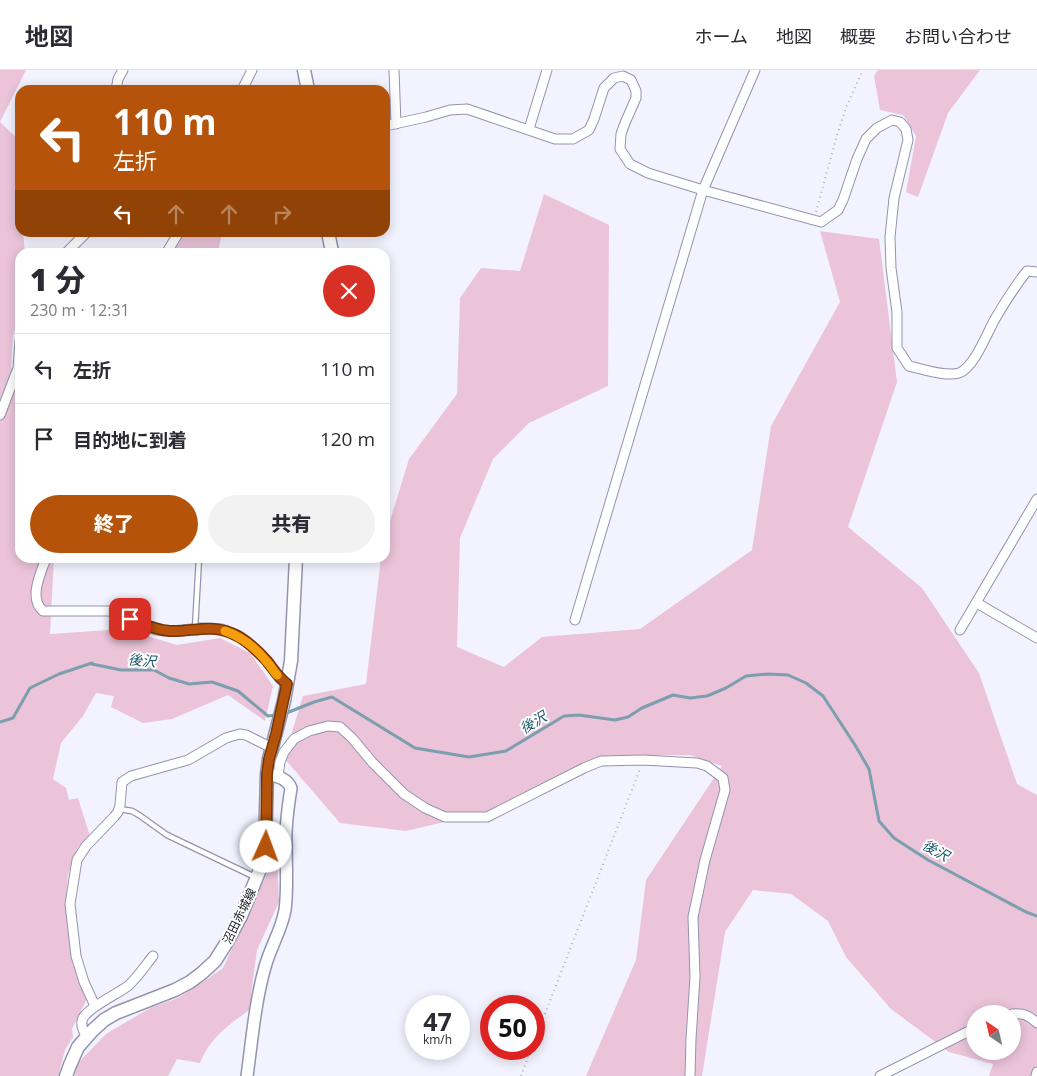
<!DOCTYPE html>
<html lang="ja">
<meta charset="utf-8">
<style>
:root{--surface:#fff;--page:#f2f2f3;--text:#2b2b33;--muted:#7c7c81;--line:#e1e1e2;--accent:#b45309}
body{margin:0;font-family:"Open Sans","Noto Sans JP",sans-serif;background:var(--page);color:var(--text);height:100vh;display:flex;flex-direction:column;font-size:19px;white-space:nowrap}
*{box-sizing:border-box;margin:0}
p{font-size:16px;color:var(--muted)}
.icon{flex:none;width:28px;height:28px;fill:none;stroke:currentColor;stroke-width:2;stroke-linecap:round;stroke-linejoin:round}
.map{position:relative;flex:1;overflow:hidden}
.sheet{position:absolute;left:15px;top:178px;width:375px;height:315px;display:flex;flex-direction:column;background:var(--surface);border-radius:15px;box-shadow:0 2px 12px #0003}
.sheet>*{flex:none}
.banner{position:absolute;left:15px;top:15px;width:375px;height:152px;border-radius:15px;box-shadow:0 2px 12px #0003;background:#b45309;color:#fff;overflow:hidden}
.needle{width:32px;rotate:326deg}
.fabs{position:absolute;left:966px;top:935px;display:grid;gap:10px}
.fabs a{display:grid;place-items:center;width:55px;height:55px;border-radius:50%;background:var(--surface);box-shadow:0 2px 12px #0003;font-size:25px}
.speed{position:absolute;left:405px;top:925px;display:flex;gap:10px;font-size:25px;font-weight:700;text-align:center}
.speed>*{display:grid;place-content:center;width:65px;height:65px;border-radius:50%;background:var(--surface);box-shadow:0 2px 12px #0003;line-height:1}
.speed small{font-size:12px;font-weight:400}
.speed .limit{border:8px solid #d22;background:#fff;color:#111}
.pin{position:absolute;display:grid;place-items:center;width:42px;height:42px;color:#fff;margin:-21px;border-radius:10px;box-shadow:0 2px 8px #0006}
.me{position:absolute;width:55px;margin:-28px;rotate:2deg;stroke-linejoin:round;filter:drop-shadow(0 0 4px #0008)}
.turn{display:flex;align-items:center;gap:18px;height:105px;padding:0 15px;font-size:22px}
.turn .icon{width:65px;height:65px;stroke-width:2.5}
.turn b{display:block;font-size:35px;line-height:42px}
.lanes{display:flex;align-items:center;height:48px;padding:0 15px;background:#0003;justify-content:center;gap:25px;direction:ltr}
.lanes .off{opacity:.35}
.round{display:grid;place-items:center;flex:none;width:52px;height:52px;border-radius:26px;background:var(--page)}
.head{display:flex;align-items:center;justify-content:space-between;height:85px;padding:0 15px}
h1{font-size:30px;font-weight:800;line-height:38px}
.button{display:flex;gap:10px;margin-top:auto;padding:10px 15px}
.button a{flex:1;height:58px;border-radius:30px;background:var(--accent);color:#fff;font-size:20px;font-weight:800;line-height:58px;text-align:center}
.button a+a{background:var(--page);color:var(--text)}
ul{padding:0;list-style:none}
li{display:flex;align-items:center;gap:15px;height:70px;padding:0 15px;border-top:1px solid var(--line)}
li div{flex:1}
li b{display:block;font-size:19px}
li em{font-style:normal}
header{display:flex;align-items:center;gap:30px;box-sizing:border-box;height:70px;padding:0 25px;background:var(--surface);border-bottom:1px solid var(--line)}
header strong{font-size:24px}
nav{display:flex;gap:28px;margin-inline-start:auto;font-size:18px}
.map>svg:first-child{display:block}
.green{fill:#ebc4da;fill-rule:evenodd}
.lines{fill:none;stroke-linecap:round;stroke-linejoin:round}
.stream{stroke:#7c9eae;stroke-width:3}
.service-casing{stroke:#9294af;stroke-width:7}
.minor-casing{stroke:#9294af;stroke-width:11}
.tertiary-casing{stroke:#9294af;stroke-width:14}
.secondary-casing{stroke:#9294af;stroke-width:15}
.path{stroke:#afb0bb;stroke-width:2;stroke-dasharray:1 4;stroke-linecap:butt}
.service{stroke:#fff;stroke-width:4.5}
.minor{stroke:#fff;stroke-width:9}
.tertiary{stroke:#fff;stroke-width:11}
.secondary{stroke:#fff;stroke-width:12}
.route-casing{stroke:#753606;stroke-width:12}
.route{stroke:#b45309;stroke-width:9}
.slow{stroke:#f59e0b;stroke-width:9}
.labels{text-anchor:middle;dominant-baseline:central;stroke-width:4;stroke-linejoin:round;paint-order:stroke}
.street-label{font-size:12px;fill:#181923;stroke:#fff}
.water-label{font-size:14px;font-style:italic;fill:#1b586c;stroke:#fff}
</style>
<header>
<strong>地図</strong>
<nav><a>ホーム</a><a>地図</a><a>概要</a><a>お問い合わせ</a></nav>
</header>
<div class="map">
<svg width="1037" height="1006" viewBox="0 0 1037 1006">
<rect width="100%" height="100%" fill="#f2f3ff"/>
<g class="green">
<path d="M0 0H26L0 52 20 71V117L18 121 20 140V162L23 163 25 182H20V247L13 265 11 297 20 316V488H54L50 564 124 559 177 575 220 568 250 583 273 616 265 651 228 625 172 649 143 653 111 637 114 626 96 623 83 646 61 673 53 709 66 718 69 730 78 728 90 766 78 777 74 787 68 805 66 829 70 876 74 897 80 914 87 929 72 959 73 967 65 980 58 1006H0Z"/>
<path d="M878 0H980L948 43 918 127 906 122 916 66 903 45 880 40 874 6Z"/>
<path d="M544 124 609 155 608 316 529 353 493 389 460 468 457 577 504 597 542 567 640 559 752 480 771 356 840 232 820 161 879 169 897 312 848 457 922 518 979 603 1017 714 1037 725V1006H989L993 994 949 982 891 939 846 887 828 851 791 824 753 820 725 862 702 1006H586L636 890 646 810 722 696 690 685 602 686 566 701 487 742 406 761 340 753 284 688 303 626 366 614 381 488H385V467L409 389 457 324 460 228 481 198 520 201ZM975 944H1012V981H975Z"/>
<path d="M184 163H222L218 182H172Z"/>
<path d="M277 782 279 832 257 880 251 924 252 938C229 955 211 966 200 993L177 989 168 1006H75L77 994 106 964 150 938 178 928 203 912 223 898Z"/>
</g>
<g class="lines">
<g class="stream">
<path d="M284 644 314 632 332 627 415 678 469 687 506 681 564 646 579 645 615 650 628 647 642 638 673 625 690 628 707 626 726 618 746 606 768 604 788 605 806 613 823 626 855 675 869 699 879 751 894 768 928 790 1026 842 1037 846"/>
<path d="M0 652 13 648 30 618 59 604 92 593V594L121 600H154L169 608 189 614 212 612 238 621 268 646 276 645"/>
</g>
<g class="service-casing">
<g id="service">
<path d="M195 559 199 488"/>
<path d="M119 739 132 741 139 745 167 765 255 807"/>
</g>
</g>
<g class="minor-casing">
<g id="minor">
<path d="M394 0 396 54"/>
<path d="M116 20 118 9 123 0"/>
<path d="M242 20 252 0"/>
<path d="M385 56 426 47 450 40 467 39 555 69H573L589 60 594 49 604 18 614 8 623 6 631 10 636 21V28L625 53 621 64 620 79 630 94 648 103 703 120 821 152 838 140 843 130 857 89 866 69 877 58 892 50 900 52 906 59 908 70 894 128 890 167 891 198 897 242V278L909 296C923 299 946 307 959 303 974 298 987 263 995 249 1005 232 1015 216 1027 201L1037 202"/>
<path d="M529 59 547 0"/>
<path d="M67 182 87 162"/>
<path d="M167 182 179 162"/>
<path d="M0 345 18 298 20 271"/>
<path d="M46 488C41 503 28 528 43 541H109L156 560 172 561 201 558 222 559 239 566 248 573 267 591 280 609 287 613"/>
<path d="M977 533 1037 568"/>
<path d="M575 550 703 120 755 0"/>
<path d="M960 560 1037 429"/>
<path d="M278 706 280 692 284 682 294 669 309 661 328 656 340 657 352 668 372 692 404 724 425 738 445 747H487L584 698 601 691 643 690 697 693 707 696 723 708 725 720 705 790 693 847 695 907 691 969 690 1006"/>
<path d="M95 936 84 912 76 886 70 834 77 790 86 776 114 747 118 742 120 735 122 712 131 706 188 690 226 668 236 665 240 664 246 665 272 678"/>
<path d="M1012 944C1024 943 1028 945 1037 953"/>
<path d="M86 966C83 960 80 954 83 948 88 938 117 924 128 916 138 907 145 896 153 886"/>
<path d="M880 1006 975 958"/>
<path d="M1036 1006 1037 1002"/>
</g>
</g>
<g class="tertiary-casing">
<path id="tertiary" d="M247 1006C252 970 255 932 265 897 270 878 282 859 285 840 288 818 286 796 286 775 285 756 288 737 291 718 287 708 276 706 267 704"/>
</g>
<g class="secondary-casing">
<g id="secondary">
<path d="M304 0 308 20"/>
<path d="M328 162 332 182"/>
<path d="M66 1006 70 995 78 977 92 961 104 950 116 943 175 920 190 912 202 903 215 891 227 872 241 846 261 797 265 777 267 704 269 689 284 631 291 591 296 488"/>
</g>
</g>
<g class="path">
<path d="M816 142 837 65 847 35 863 0"/>
<path d="M534 972 640 699"/>
<path d="M521 1006 531 979"/>
</g>
<use href="#service" class="service"/>
<use href="#minor" class="minor"/>
<use href="#tertiary" class="tertiary"/>
<use href="#secondary" class="secondary"/>
</g>
<g class="lines">
<g class="route-casing">
<path id="route" d="M130 549C143 554 155 560 170 561 191 562 210 554 231 563 245 568 257 580 267 591 274 600 278 607 287 614L276 664 269 689 267 704 266 777"/>
</g>
<use href="#route" class="route"/>
<path class="slow" d="M225 561C242 567 256 578 267 592 271 596 273 601 277 605"/>
</g>
<g class="labels">
<g class="street-label">
<text transform="translate(239 846) rotate(-64)">沼田赤城線</text>
</g>
<g class="water-label">
<text transform="translate(142 590) rotate(5)">後沢</text>
<text transform="translate(533 652) rotate(-31)">後沢</text>
<text transform="translate(936 780) rotate(29)">後沢</text>
</g>
</g>
</svg>
<div class="fabs">
<a><svg class="needle" viewBox="-14 -14 28 28"><path d="M0-13l5 13h-10z" fill="#e53935"/><path d="M0 13l5-13h-10z" fill="#7c7c81"/></svg></a>
</div>
<div class="speed"><div>47<small>km/h</small></div><div class="limit">50</div></div>
<div class="pin" style="left:130px;top:549px;background:#d93025"><svg class="icon" aria-label="arrive" viewBox="0 0 24 24"><path d="M6 21V4h12l-3 4 3 4H6"/></svg></div>
<svg class="me" style="left:266px;top:777px" viewBox="-20 -20 40 40"><circle r="19" fill="#fff"/><path d="M0-13L10 11 0 6-10 11z" fill="#b45309"/></svg>
<div class="banner">
<div class="turn"><svg class="icon" aria-label="left" viewBox="0 0 24 24"><path d="M17 20v-9H6M10 6l-5 5 5 5"/></svg><div><b>110 m</b>左折</div></div>
<div class="lanes"><svg class="icon" aria-label="left" viewBox="0 0 24 24"><path d="M17 20v-9H6M10 6l-5 5 5 5"/></svg><svg class="icon off" aria-label="ahead" viewBox="0 0 24 24"><path d="M12 20V5M6 11l6-6 6 6"/></svg><svg class="icon off" aria-label="ahead" viewBox="0 0 24 24"><path d="M12 20V5M6 11l6-6 6 6"/></svg><svg class="icon off" aria-label="right" viewBox="0 0 24 24"><path d="M7 20v-9h11M14 6l5 5-5 5"/></svg></div>
</div>
<section class="sheet">
<div class="head"><div><h1>1 分</h1><p>230 m · 12:31</p></div><a class="round" style="background:#d93025;color:#fff"><svg class="icon" aria-label="close" viewBox="0 0 24 24"><path d="M6 6l12 12M18 6L6 18"/></svg></a></div>
<ul>
<li><svg class="icon" aria-label="left" viewBox="0 0 24 24"><path d="M17 20v-9H6M10 6l-5 5 5 5"/></svg><div><b>左折</b></div><em>110 m</em></li>
<li><svg class="icon" aria-label="arrive" viewBox="0 0 24 24"><path d="M6 21V4h12l-3 4 3 4H6"/></svg><div><b>目的地に到着</b></div><em>120 m</em></li>
</ul>
<div class="button"><a>終了</a><a>共有</a></div>
</section>
</div>
